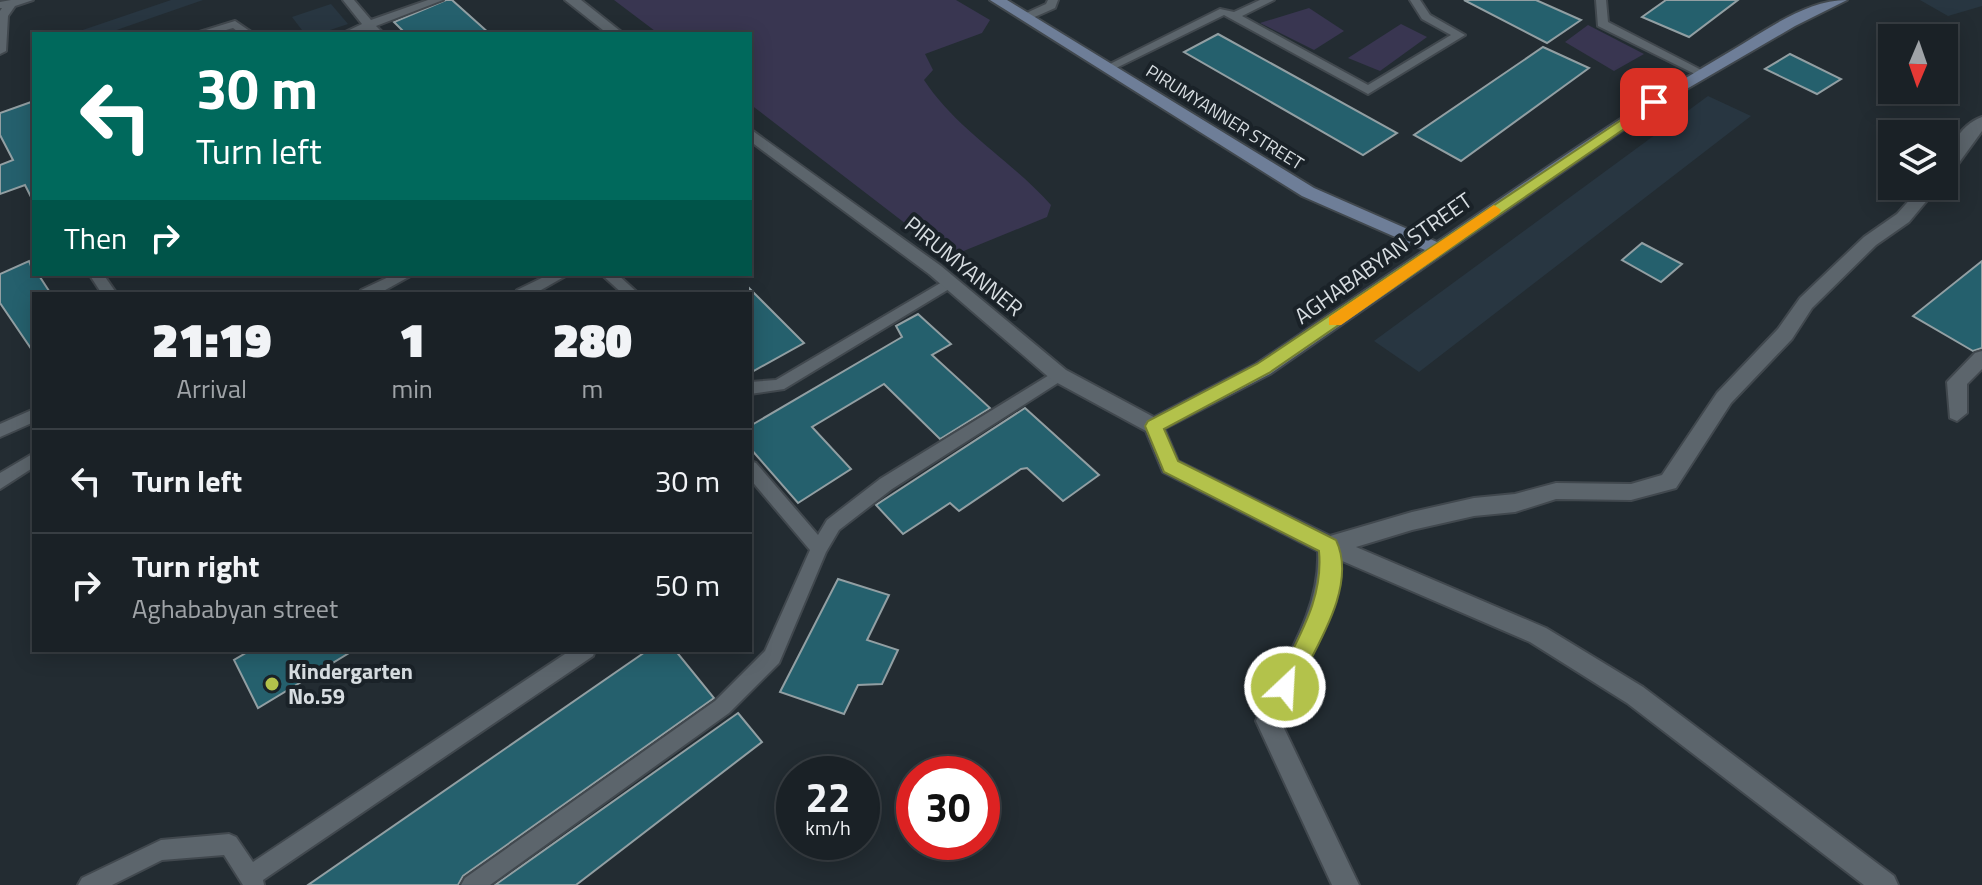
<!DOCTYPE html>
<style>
:root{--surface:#1a2126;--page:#23292e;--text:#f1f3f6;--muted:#9fa3a7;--line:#383e43}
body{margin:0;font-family:"Titillium Web",sans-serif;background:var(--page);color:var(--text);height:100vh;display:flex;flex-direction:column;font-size:30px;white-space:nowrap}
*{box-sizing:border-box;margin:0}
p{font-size:26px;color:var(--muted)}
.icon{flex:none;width:44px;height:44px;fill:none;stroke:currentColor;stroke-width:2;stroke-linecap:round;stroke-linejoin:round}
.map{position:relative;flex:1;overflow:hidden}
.drawer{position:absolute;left:32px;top:292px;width:720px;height:360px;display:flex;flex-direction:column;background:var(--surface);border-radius:0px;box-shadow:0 4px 20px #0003,0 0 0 2px var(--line)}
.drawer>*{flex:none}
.hud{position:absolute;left:32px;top:32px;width:720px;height:244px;border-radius:0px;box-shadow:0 4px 20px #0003,0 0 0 2px var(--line);background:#00695c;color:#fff;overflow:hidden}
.needle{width:52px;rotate:182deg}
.fabs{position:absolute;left:1878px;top:24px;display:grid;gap:16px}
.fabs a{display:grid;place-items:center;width:80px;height:80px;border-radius:0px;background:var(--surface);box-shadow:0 4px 20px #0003,0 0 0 2px var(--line);font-size:40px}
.speed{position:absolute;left:776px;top:756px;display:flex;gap:16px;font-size:40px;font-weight:700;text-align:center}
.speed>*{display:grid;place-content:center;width:104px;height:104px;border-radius:50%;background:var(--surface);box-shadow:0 4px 20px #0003,0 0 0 2px var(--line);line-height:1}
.speed small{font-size:20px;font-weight:400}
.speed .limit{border:12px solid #d22;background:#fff;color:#111}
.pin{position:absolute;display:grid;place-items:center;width:68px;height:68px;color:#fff;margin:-34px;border-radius:16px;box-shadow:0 4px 12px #0006}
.me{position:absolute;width:88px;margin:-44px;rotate:25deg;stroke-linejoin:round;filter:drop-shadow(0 0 6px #0008)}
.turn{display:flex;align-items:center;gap:28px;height:168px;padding:0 32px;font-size:36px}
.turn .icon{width:104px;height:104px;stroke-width:2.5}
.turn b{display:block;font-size:56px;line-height:68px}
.then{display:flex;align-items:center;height:76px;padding:0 32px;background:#0003;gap:16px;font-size:30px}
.eta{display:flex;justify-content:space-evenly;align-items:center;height:136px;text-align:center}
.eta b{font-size:48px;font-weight:800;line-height:56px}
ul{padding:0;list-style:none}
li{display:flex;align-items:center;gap:24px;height:104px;padding:0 32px;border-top:2px solid var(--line)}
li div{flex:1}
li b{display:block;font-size:30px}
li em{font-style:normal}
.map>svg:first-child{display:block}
.built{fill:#283641}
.green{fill:#393651}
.building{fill:#25606d;stroke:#929fa3;stroke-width:2}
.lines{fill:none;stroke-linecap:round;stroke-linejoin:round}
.lane-casing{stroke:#41484e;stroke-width:4}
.street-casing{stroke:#41484e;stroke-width:4}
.secondary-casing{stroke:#41484e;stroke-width:4}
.lane{fill:#5c656c;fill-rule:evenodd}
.street{fill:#5c656c;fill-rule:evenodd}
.secondary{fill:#6e7e98;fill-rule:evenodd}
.route{fill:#b3c24b;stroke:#747e31;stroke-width:2}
.slow{fill:#f59e0b}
.poi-dot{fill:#b3c24b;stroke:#1a2228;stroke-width:3}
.labels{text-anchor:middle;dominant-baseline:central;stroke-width:8;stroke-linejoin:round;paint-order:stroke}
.far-street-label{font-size:18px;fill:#d7dde1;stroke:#1a2228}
.street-label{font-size:22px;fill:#d7dde1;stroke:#1a2228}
.poi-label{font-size:22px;font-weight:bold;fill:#d7dde1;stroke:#1a2228;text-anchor:start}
</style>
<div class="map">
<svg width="1982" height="885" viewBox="0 0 1982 885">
<rect width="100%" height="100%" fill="#232c32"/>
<g class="built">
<path d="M171 0H203L105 34H71Z"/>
<path d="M1920 0H1982V6L1948 16Z"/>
<path d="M331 4 348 24 318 34H305L292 17Z"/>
<path d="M1708 96 1751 116 1419 372 1374 341Z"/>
</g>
<g class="green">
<path d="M614 0H956L990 20 982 33 925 54 933 70 924 80C957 130 1011 160 1051 205L1047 217 949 257 750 104V34H659Z"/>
<path d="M1309 8 1344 31 1314 50 1260 23Z"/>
<path d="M1401 24 1427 37 1380 71 1348 58Z"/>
<path d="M1588 25 1644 54 1614 71 1565 42Z"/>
</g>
<g class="building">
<path d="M446 0H452L490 34H406L394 22Z"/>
<path d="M1464 0H1536L1581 20 1547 43Z"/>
<path d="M1666 0H1738L1689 37 1642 17Z"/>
<path d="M1218 34 1397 133 1363 155 1184 52Z"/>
<path d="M1543 47 1589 68 1461 161 1414 135Z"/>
<path d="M1790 54 1841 79 1817 94 1765 69Z"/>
<path d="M34 101V203L25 185 0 194V165L13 160 0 135V113Z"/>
<path d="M1642 243 1682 264 1661 282 1622 260Z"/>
<path d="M29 261 34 274H38L51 294H34V353L0 303V274Z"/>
<path d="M1982 261V348L1973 351 1913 316Z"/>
<path d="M750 289 804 343 750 373Z"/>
<path d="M918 314 951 344 932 355 990 408 940 439 884 384 812 427 851 469 798 503 750 448V426L902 337 896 326Z"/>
<path d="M1025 408 1099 475 1063 501 1027 468 1021 469 959 511 950 503 903 534 876 505Z"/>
<path d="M838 579 889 595 867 640 898 650 882 684 858 685 844 714 780 692Z"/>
<path d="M251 650H354L258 708 234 660Z"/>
<path d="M648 650H675L714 698 463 876 458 885H308Z"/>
<path d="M738 713 762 742 576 885H495Z"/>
</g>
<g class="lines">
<g class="lane-casing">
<g id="lane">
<path d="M11 0H33L15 6 8 16 6 51 0 54V11L2 8H0V2Z"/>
<path d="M343 0H354L371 20 428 0H443L376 26 384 34H372L367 30 357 34H341L362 24Z"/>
<path d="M1048 0H1058L1055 8 1030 19H1022V15L1046 4Z"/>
<path d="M1260 0H1274L1242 16 1368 85 1451 35 1422 19 1410 0H1420L1430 15 1465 35 1368 94 1224 15 1112 70 1102 68 1220 9 1234 12Z"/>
<path d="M1596 0H1606L1608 22 1709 74 1707 76H1699L1598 26Z"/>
<path d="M235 21 254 34H241L233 28 212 34H193Z"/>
<path d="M89 274H103L117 294H102Z"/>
<path d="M395 274H414L378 294H359L361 290Z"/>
<path d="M550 274H569L534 294H515L517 290Z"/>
<path d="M601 274H617L639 294H623Z"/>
<path d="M949 278 956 283 954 286 784 389 750 394V382L776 380Z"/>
<path d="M1059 369 1067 375 1064 379 892 489 839 530 826 552 779 663 729 713 490 885H461L465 878 715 701 765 651 810 550 750 479V461L756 463 818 535 827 520 880 479Z"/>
<path d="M34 409V422L0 437V424Z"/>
<path d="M34 453V467L0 489V473Z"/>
<path d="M571 650H595L593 656 263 880 264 885H243L224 855 162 860 112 885H78L82 878 161 840 229 834 236 837 253 862Z"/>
</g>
</g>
<g class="street-casing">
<g id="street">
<path d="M565 0H581L624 34H608Z"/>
<path d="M1982 117V131L1950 175 1944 176C1944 154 1959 125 1982 117Z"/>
<path d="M750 129 941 266 1066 370 1161 421 1178 461 1330 536 1412 512 1474 498 1515 494 1556 483 1631 484 1662 475 1717 393 1778 329 1800 298 1864 237 1897 214 1922 186H1939L1909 222 1876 245 1812 308 1792 339 1731 403 1676 488 1631 500 1556 499 1515 512 1474 516 1412 530 1356 547 1546 628 1643 687 1894 876 1898 885H1864L1627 703 1530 642 1340 560V581L1333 608 1281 722 1359 885H1332L1256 721C1280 666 1321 613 1318 551L1163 472 1146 431 1052 380 929 274 750 141Z"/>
<path d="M1982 351V369L1967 384V413L1957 421 1950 418 1947 382 1975 353Z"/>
</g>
</g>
<g class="secondary-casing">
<path id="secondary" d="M990 0H1007L1314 188 1437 242C1534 176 1630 110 1731 51 1765 31 1806 0 1847 0L1795 26 1659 105 1270 374 1154 434 1147 431 1144 426 1147 421 1256 364 1425 250 1302 196Z"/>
</g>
<use href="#lane" class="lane"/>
<use href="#street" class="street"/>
<use href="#secondary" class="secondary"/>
</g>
<path class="route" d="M1654 98 1661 102 1659 105 1269 373 1164 429 1178 461 1336 540C1359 588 1312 652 1293 694L1285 697 1278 694 1275 687C1295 641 1324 602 1319 551L1164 472 1145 426 1148 421 1257 364Z"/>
<path class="slow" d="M1494 205 1501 210 1499 214 1341 325H1329V317Z"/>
<circle class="poi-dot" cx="272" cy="684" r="8"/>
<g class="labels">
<g class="far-street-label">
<text transform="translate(1225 117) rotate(32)">PIRUMYANNER STREET</text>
</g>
<g class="street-label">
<text transform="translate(1383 258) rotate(-35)">AGHABABYAN STREET</text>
<text transform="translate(964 266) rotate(39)">PIRUMYANNER</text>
</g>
<g class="poi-label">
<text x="288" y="671">Kindergarten<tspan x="288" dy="25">No.59</tspan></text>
</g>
</g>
</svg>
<div class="fabs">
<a><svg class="needle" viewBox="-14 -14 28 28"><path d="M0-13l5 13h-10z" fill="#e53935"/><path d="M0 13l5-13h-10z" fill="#9fa3a7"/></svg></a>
<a><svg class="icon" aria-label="layers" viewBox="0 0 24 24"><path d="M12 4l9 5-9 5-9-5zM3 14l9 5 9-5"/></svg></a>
</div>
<div class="speed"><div>22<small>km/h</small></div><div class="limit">30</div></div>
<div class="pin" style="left:1654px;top:102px;background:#d93025"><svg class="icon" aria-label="arrive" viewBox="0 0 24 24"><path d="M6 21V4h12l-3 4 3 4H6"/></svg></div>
<svg class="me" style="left:1285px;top:687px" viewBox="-20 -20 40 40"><circle r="17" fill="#b3c24b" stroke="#fff" stroke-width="3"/><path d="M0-11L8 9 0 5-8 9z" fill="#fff"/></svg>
<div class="hud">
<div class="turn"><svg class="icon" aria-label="left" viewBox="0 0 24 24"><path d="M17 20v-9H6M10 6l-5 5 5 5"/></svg><div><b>30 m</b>Turn left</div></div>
<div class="then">Then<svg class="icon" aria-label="right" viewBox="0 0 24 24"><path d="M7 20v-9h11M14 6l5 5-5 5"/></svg></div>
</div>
<section class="drawer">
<div class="eta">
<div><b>21:19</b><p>Arrival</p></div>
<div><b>1</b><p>min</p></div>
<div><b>280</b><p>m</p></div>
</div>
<ul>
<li><svg class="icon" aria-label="left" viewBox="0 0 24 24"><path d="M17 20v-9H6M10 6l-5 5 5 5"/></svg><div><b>Turn left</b></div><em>30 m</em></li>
<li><svg class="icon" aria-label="right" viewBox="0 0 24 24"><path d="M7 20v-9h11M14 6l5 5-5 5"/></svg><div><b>Turn right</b><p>Aghababyan street</p></div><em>50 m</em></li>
</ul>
</section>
</div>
